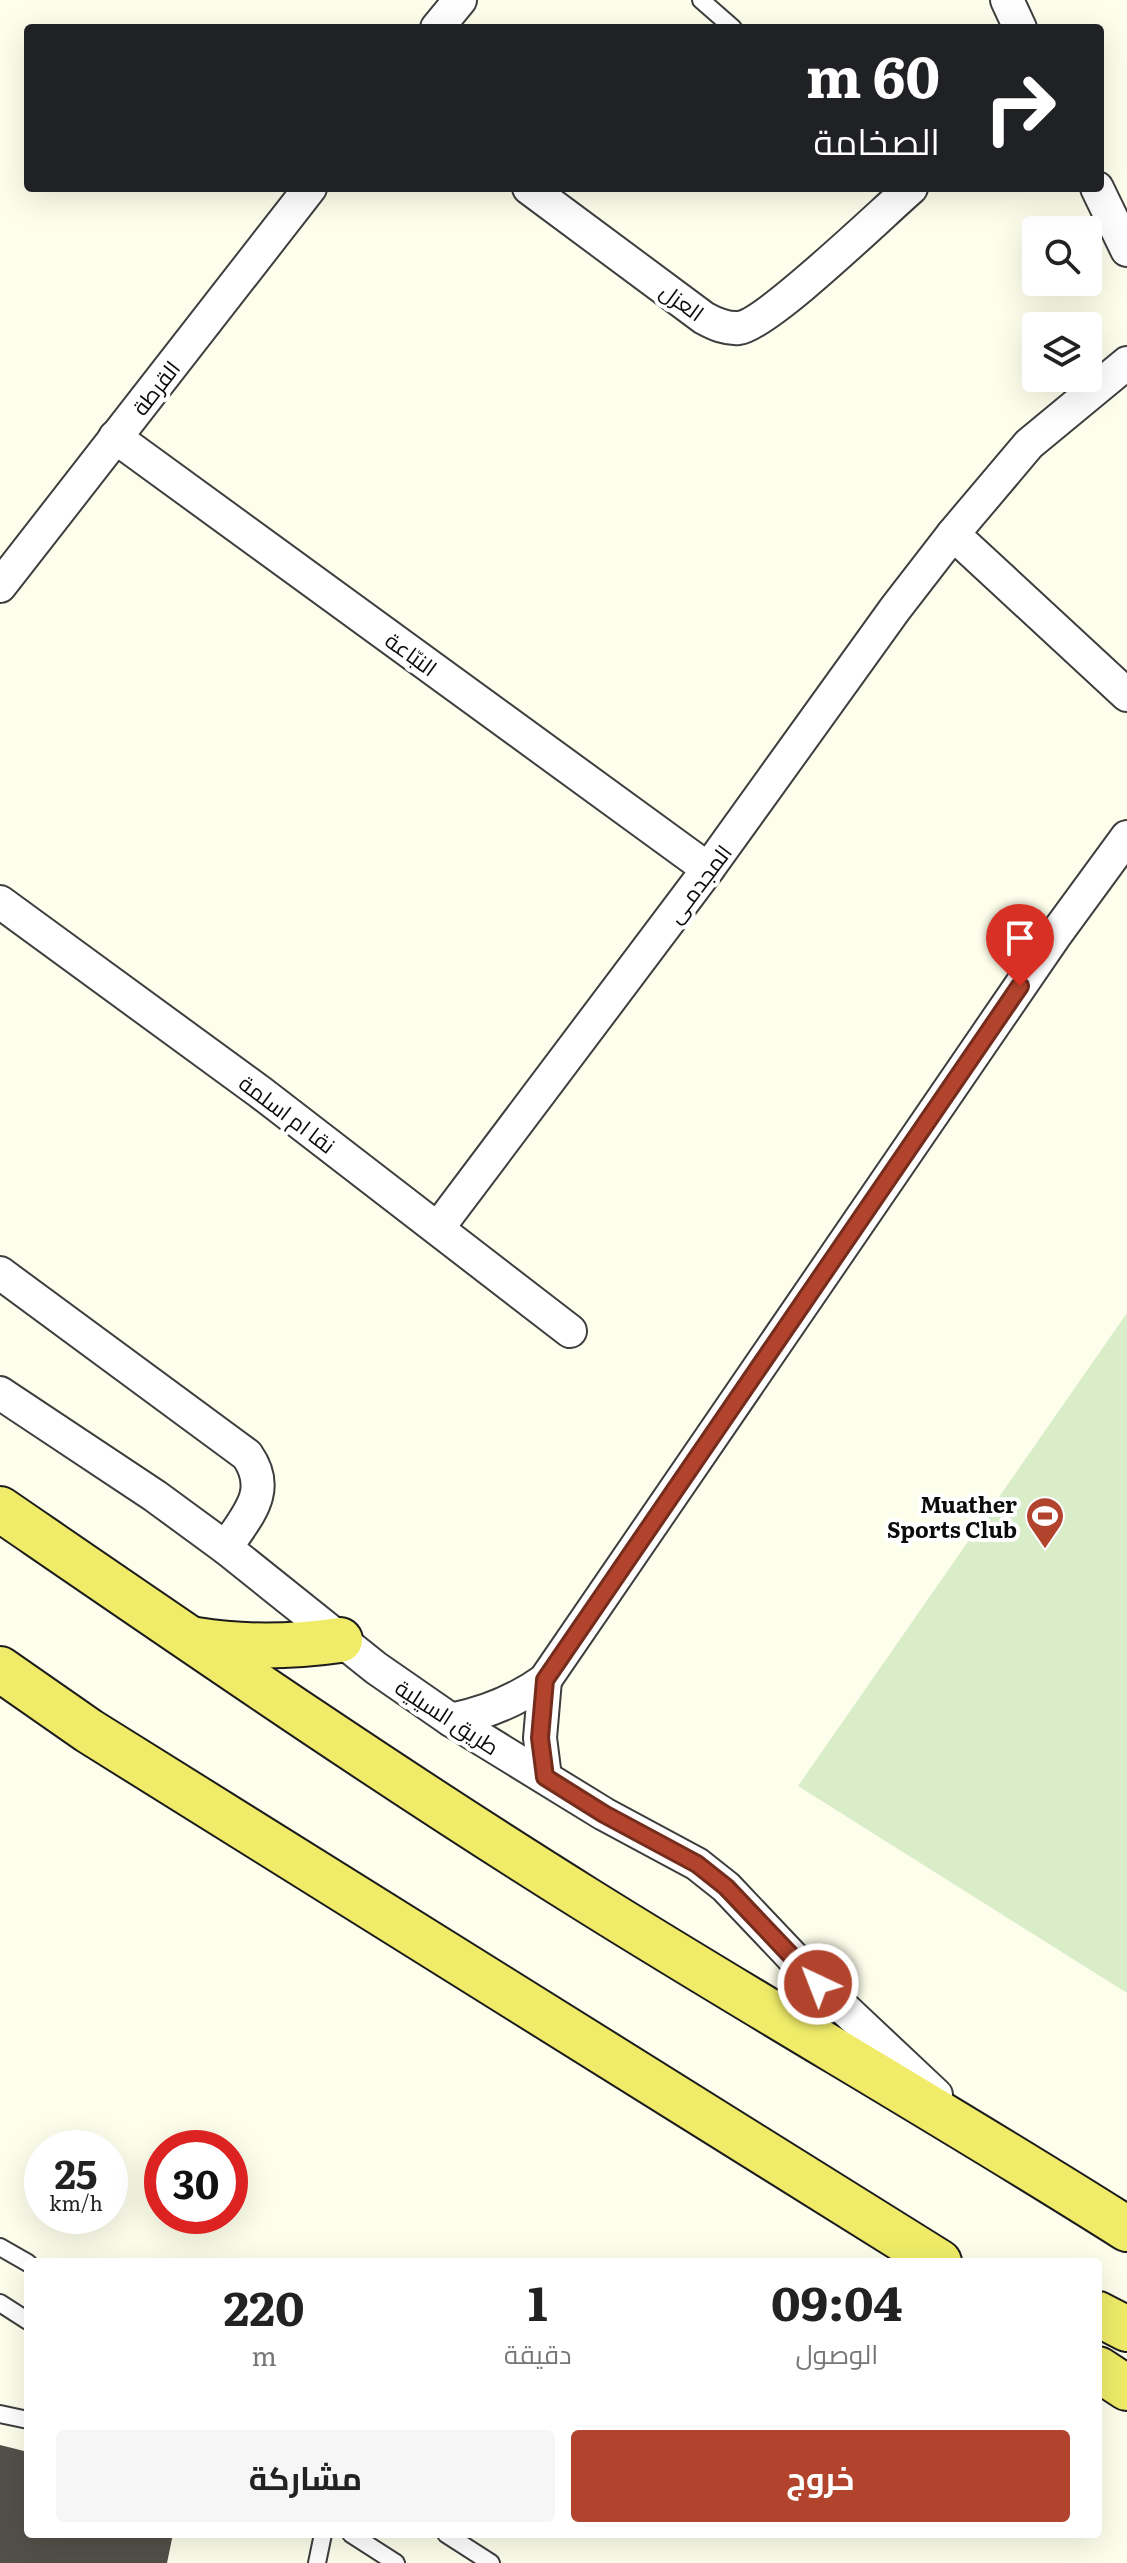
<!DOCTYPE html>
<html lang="ar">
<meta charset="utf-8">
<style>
:root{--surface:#fff;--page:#f6f6f6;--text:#222;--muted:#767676;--accent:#b2432c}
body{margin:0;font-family:Literata,Cairo,serif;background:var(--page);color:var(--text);direction:rtl;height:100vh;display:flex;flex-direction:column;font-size:30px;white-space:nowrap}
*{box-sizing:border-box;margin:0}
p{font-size:26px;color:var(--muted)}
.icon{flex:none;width:44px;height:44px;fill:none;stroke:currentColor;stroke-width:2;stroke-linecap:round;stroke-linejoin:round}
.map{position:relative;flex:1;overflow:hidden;direction:ltr}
.drawer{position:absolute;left:24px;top:2258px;width:1078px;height:280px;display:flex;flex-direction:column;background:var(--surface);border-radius:8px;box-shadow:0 8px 32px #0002;direction:rtl}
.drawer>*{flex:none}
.banner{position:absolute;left:24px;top:24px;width:1080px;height:168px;border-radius:8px;box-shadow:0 8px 32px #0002;direction:rtl;background:#202124;color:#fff;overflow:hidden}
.tools{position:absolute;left:1022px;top:216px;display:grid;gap:16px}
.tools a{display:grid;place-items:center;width:80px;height:80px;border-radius:8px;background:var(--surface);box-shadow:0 8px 32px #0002;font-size:40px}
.speed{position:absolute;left:24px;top:2130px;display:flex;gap:16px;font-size:40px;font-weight:700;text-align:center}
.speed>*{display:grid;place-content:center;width:104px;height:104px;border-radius:50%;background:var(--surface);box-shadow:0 8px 32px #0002;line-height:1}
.speed small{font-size:20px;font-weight:400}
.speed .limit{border:12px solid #d22;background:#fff;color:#111}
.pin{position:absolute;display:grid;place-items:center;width:68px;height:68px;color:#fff;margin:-82px -34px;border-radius:50% 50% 50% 0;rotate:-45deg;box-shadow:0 0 8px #0007}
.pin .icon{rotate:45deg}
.me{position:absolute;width:88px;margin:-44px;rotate:317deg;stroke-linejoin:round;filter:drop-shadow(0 0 6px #0008)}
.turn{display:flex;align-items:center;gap:28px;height:168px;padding:0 32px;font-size:36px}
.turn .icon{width:104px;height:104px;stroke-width:2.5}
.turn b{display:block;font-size:56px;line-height:68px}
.eta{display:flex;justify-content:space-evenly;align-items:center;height:136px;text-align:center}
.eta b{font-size:48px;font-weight:700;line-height:56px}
.action{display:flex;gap:16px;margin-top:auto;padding:16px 32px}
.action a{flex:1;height:92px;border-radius:8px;background:var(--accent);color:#fff;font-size:32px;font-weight:700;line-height:92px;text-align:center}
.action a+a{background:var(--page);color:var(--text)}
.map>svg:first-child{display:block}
.pitch{fill:#d9edc8}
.building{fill:#534f49}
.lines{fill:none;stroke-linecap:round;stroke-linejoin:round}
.service-casing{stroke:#3e3e3e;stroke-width:20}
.minor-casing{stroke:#3e3e3e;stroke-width:36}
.primary-casing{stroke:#1c1c1c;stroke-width:48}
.service{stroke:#fff;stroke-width:16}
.minor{stroke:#fff;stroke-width:32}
.primary{stroke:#f0ec69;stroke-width:44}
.route-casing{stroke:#742c1d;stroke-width:20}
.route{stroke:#b2432c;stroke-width:14}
.labels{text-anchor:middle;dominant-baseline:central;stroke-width:8;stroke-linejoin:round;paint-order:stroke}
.street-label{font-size:22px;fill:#0b0b0b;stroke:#fff}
.poi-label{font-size:22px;font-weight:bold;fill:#0b0b0b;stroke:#fff;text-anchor:end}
</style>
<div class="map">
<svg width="1127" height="2563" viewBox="0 0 1127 2563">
<rect width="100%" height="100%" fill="#fdfeeb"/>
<path class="pitch" d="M1127 1313V1993L798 1786Z"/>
<path class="building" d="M0 2445 28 2452V2534H173L167 2563H0Z"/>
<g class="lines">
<g class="service-casing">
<g id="service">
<path d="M701 0 733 28"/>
<path d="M0 2247 28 2263"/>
<path d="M0 2303 28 2321"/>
<path d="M0 2414 28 2420"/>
<path d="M351 2534 396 2563"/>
<path d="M446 2534 491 2563"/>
<path d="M317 2563 323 2534"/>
</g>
</g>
<g class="minor-casing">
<g id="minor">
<path d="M1007 0 1020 28"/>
<path d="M437 28 460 0"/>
<path d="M529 188 704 318C715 324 726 329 739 328 768 324 882 213 911 188"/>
<path d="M1097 188 1127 250"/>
<path d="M115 437 708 869"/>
<path d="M953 534 1127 695"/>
<path d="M0 586 310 188"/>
<path d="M0 902 260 1092 570 1331"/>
<path d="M438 1228 708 869 895 609 953 534 1029 444 1127 363"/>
<path d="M0 1273 247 1455C273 1492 246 1516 226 1548"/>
<path d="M0 1393 155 1496 226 1548 376 1668 451 1720 604 1814 697 1864 726 1887 818 1984 936 2095"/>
<path d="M451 1720C486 1713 516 1701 545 1680L1056 934 1127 837"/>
<path d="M545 1777 540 1738 545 1680"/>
</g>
</g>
<g class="primary-casing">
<g id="primary">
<path d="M0 1509C194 1642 388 1776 587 1900 766 2012 949 2116 1127 2229"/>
<path d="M196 1640C245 1648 291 1647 340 1640"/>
<path d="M0 1669 89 1731 939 2262"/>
<path d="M1098 2314 1127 2329"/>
<path d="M1098 2369 1127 2388"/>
</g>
</g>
<use href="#service" class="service"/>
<use href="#minor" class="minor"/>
<use href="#primary" class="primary"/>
</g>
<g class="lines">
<g class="route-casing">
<path id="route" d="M818 1984 726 1887 697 1864 604 1814 545 1777 540 1738 545 1680 1020 986"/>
</g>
<use href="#route" class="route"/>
</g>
<defs>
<g id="stadium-pin" transform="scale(2)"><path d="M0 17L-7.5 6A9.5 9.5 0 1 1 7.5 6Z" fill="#b2432c" stroke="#fff"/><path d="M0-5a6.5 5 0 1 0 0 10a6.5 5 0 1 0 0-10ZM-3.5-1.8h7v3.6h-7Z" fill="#fff"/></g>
</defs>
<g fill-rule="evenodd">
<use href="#stadium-pin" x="1045" y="1516"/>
</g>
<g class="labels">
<g class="street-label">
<text transform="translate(683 301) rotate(36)">العزل</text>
<text transform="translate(155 387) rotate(-52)">القرطة</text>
<text transform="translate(412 653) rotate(36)">النبّاعة</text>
<text transform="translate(698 883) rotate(-53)">المجدمـى</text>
<text transform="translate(288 1113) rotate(37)">نقا ام اسلمة</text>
<text transform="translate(448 1716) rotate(33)">طريق السيلية</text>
</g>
<g class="poi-label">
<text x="1017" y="1503">Muather<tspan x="1017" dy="25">Sports Club</tspan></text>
</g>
</g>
</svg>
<div class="tools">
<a><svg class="icon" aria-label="search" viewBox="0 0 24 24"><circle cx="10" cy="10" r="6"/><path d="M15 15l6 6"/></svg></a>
<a><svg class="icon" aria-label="layers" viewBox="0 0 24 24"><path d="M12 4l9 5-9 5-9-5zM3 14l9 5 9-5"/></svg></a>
</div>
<div class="speed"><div>25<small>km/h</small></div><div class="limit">30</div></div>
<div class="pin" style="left:1020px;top:986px;background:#d93025"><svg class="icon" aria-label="arrive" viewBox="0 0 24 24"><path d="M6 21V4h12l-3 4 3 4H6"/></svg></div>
<svg class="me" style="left:818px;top:1984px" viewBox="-20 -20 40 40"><circle r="17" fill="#b2432c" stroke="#fff" stroke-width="3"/><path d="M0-11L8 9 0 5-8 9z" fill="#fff"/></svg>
<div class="banner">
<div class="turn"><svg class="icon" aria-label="right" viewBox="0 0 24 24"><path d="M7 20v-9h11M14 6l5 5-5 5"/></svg><div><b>60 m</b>الصخامة</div></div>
</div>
<section class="drawer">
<div class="eta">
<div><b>09:04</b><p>الوصول</p></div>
<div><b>1</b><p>دقيقة</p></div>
<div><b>220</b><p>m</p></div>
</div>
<div class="action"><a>خروج</a><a>مشاركة</a></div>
</section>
</div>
